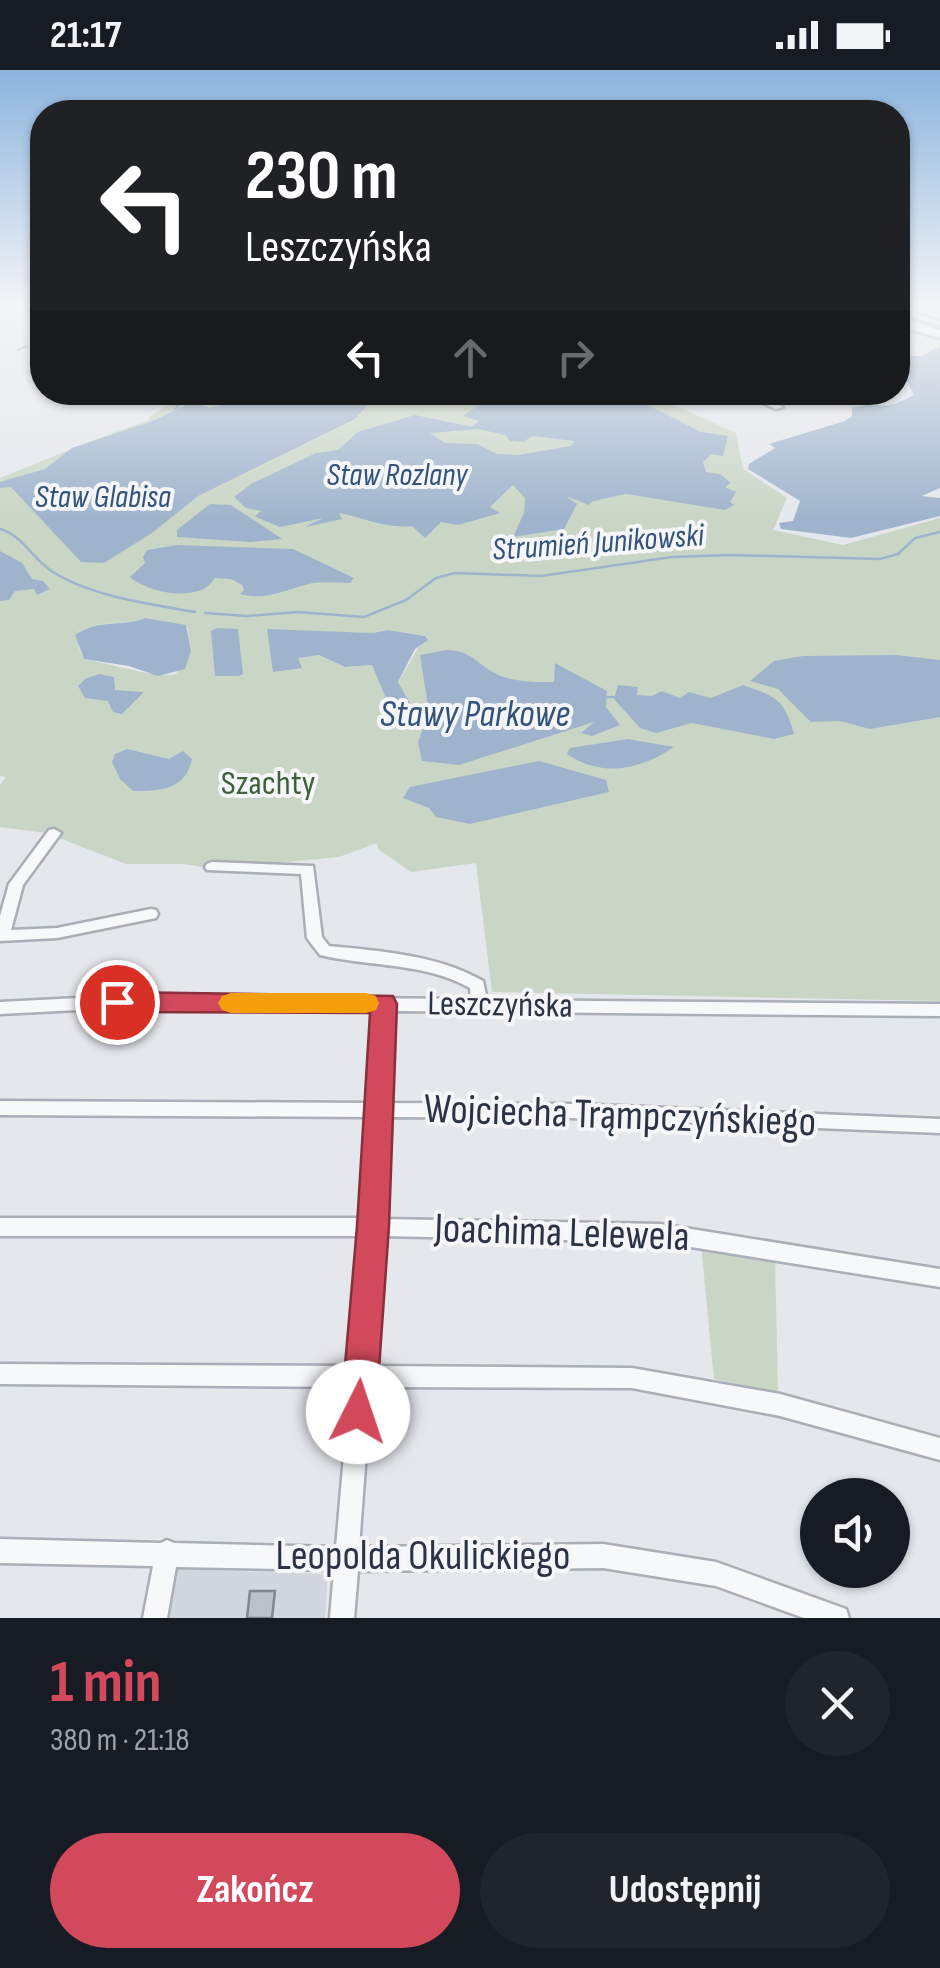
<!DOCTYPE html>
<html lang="pl">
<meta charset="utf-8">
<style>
:root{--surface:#171b24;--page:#20242c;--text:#f1f3f6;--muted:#9ea1a6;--accent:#d1495b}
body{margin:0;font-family:"Sofia Sans Condensed",sans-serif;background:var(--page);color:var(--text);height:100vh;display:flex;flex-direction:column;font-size:38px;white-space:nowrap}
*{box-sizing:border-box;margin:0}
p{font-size:32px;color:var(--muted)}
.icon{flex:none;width:55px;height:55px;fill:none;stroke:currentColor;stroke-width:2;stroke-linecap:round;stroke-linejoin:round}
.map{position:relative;height:1548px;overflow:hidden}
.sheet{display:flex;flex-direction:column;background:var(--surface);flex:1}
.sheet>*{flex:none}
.guide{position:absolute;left:30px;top:30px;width:880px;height:305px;border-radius:40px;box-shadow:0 2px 8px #0004;background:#202124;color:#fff;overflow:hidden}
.fabs{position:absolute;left:800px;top:1408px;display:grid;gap:20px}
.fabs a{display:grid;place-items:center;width:110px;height:110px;border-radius:50%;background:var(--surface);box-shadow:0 2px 8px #0004;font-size:50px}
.pin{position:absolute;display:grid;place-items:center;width:85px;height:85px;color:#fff;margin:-42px;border:5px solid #fff;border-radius:50%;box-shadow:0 2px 10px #0007}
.me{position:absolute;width:110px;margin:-55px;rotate:4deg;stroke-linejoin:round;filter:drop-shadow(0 0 8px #0008)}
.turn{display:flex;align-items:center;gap:35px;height:210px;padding:0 50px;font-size:45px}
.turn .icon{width:130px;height:130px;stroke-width:2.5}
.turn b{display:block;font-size:70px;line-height:85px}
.lanes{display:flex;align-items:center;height:95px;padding:0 50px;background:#0003;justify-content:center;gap:50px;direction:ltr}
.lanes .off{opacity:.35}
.round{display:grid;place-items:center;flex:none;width:105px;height:105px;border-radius:52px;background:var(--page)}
.summary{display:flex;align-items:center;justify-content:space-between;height:170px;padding:0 50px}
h1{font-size:60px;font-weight:700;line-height:75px;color:var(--accent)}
.button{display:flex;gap:20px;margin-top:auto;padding:20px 50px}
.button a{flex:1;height:115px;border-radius:60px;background:var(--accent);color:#fff;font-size:40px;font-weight:700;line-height:115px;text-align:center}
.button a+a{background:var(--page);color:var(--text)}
.status{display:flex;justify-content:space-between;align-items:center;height:70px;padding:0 50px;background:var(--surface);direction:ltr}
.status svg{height:28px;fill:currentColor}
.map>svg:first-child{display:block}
.built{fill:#d2d6de}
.green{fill:#c9d6c5;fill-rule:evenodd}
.water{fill:#9fb4cc;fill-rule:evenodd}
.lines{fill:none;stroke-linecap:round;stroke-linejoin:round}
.stream{stroke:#9fb4cc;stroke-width:2.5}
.building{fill:#bbc0ca;stroke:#83868d;stroke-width:2.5}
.minor-casing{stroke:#a9aeb7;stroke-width:5}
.major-casing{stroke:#a3abb8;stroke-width:4}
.minor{fill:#f7f8fa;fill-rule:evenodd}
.major{fill:#fff;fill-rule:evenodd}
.route{fill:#d1495b;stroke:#882f3b;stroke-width:2.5}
.slow{fill:#f59e0b}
.labels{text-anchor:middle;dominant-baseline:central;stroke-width:8;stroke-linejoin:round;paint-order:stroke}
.far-water-label{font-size:32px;font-style:italic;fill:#34527a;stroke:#f4f6f9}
.park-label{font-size:35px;fill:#3f6138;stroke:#f4f6f9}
.street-label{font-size:35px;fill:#2b3445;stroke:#f4f6f9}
.water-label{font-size:38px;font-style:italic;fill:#34527a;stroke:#f4f6f9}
.near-street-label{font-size:42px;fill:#2b3445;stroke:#f4f6f9}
</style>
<div class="status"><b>21:17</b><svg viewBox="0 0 49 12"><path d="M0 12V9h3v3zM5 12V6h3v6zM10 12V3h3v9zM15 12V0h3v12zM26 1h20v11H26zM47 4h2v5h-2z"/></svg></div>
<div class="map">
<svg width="940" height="1548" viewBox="0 0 940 1548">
<rect width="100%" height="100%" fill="#e4e7ec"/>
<path class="built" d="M175 1499 328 1504 325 1548H165Z"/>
<g class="green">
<path d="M432 322 436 326 425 330 440 326 435 322 647 323 736 363 743 399 787 428 773 460 843 475 940 448V931L492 922 476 793 411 802 378 779 377 773 339 787 215 799 183 794H126L46 763 0 757V715L6 707 0 706V408C50 388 98 367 150 350L149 347 187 323ZM145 548 187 556 191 581 176 604C158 609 107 593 84 589L79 578 78 562C101 549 122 557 145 548ZM267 560 373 563 388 560 425 566 398 613 411 635 379 610 372 595 345 597 319 585 297 587Z"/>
<path d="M701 1174 775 1187 778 1324 714 1309Z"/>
</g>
<g class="water">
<path d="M940 276V418L922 426 940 428V446L851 468 781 459 779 453 793 451 800 431 748 399 749 394 775 378 769 374 845 351 852 346V337C882 331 881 343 914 325L907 311 898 309V286H922Z"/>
<path d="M520 322 624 323 701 362 728 366 723 386 711 384 703 392 706 402 720 404 731 413 725 417 736 422 730 432 734 435 725 440 626 424 593 431 589 435 566 426 577 434 564 459 513 467 524 443 525 428 513 415 490 437 500 443 458 455 441 452 425 468 412 456C386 459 365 448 339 443L342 449 305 457 323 448 280 457 258 448 255 446 261 441 246 438 234 427 251 414 316 383 338 380 358 362 415 345 472 357 479 351 463 346 487 329ZM478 359 505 365 510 371 523 372 533 366 575 371 571 376 518 385 497 384 477 374 445 373 430 363Z"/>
<path d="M340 324 360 326 370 332 355 349 198 426 152 463 104 493 81 492 11 417 0 418V412L45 399 72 378 153 351 192 332 210 338 236 331 280 335 303 325Z"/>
<path d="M210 434 231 435 282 469 250 472 177 467V460Z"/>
<path d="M177 475 293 479 354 508 350 513C337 513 322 511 309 514 285 520 266 531 240 524L244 520 242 515 231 509 215 508C202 533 149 524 130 507L145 493 143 487 147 480Z"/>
<path d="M0 481 22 493 32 509 43 511 50 519 37 525 34 519 15 521 9 530 0 531Z"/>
<path d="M145 548 186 555 191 581 185 599 158 606 129 596 84 589 75 565C99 548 120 558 145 548Z"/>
<path d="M217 558 238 559 243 604 239 606H215L211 561Z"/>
<path d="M267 559 373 563 388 560 425 566 428 570 415 579 398 612 411 635 405 637 385 626 372 595 345 597 319 585 298 588 302 598 273 602Z"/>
<path d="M446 580C475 580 479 599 504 607 520 612 538 612 554 612L555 593 607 621 606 637 620 655 592 666 581 663 594 652 459 695 422 691 418 672 429 642 420 585Z"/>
<path d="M896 585 940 590V647L870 659 840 651 811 652 778 619 750 611 774 591 803 586Z"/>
<path d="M99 604 114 607 115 620 144 622 122 644 113 642 108 631 85 628 78 616 85 609Z"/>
<path d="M618 615 638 617 637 625 652 626 662 621 680 628 689 622 711 628 743 615C776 627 784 628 794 664L774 669 692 653 656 663 640 658 614 629Z"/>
<path d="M628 669 674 677C640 700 602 708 567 684L570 678Z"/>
<path d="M127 679 169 689 183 681 192 689C186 720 160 721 133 721L120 709 112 692 115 684Z"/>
<path d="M539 691 606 710 609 722 470 754 436 747 429 738 403 728 410 717Z"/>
</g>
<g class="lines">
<g class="stream">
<path d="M913 252 940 259"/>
<path d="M31 275 42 270"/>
<path d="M18 280 27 276"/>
<path d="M175 339 191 322"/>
<path d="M0 459C25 467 32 489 53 502 93 527 150 534 195 542"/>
<path d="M205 543 247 546 298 542 364 547 406 530 436 508 455 503 541 506 672 487 731 485 880 489 898 484 915 468 940 462"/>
<path d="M607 627H614"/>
</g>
</g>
<path class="building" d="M250 1521H275L272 1548H247Z"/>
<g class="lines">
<g class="minor-casing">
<g id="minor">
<path d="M898 239 940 251V255L898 243Z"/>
<path d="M898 252 940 264V268L898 256Z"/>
<path d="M739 322H750L783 337 776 339Z"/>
<path d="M54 759 61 763 23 815 11 860 57 858 151 839 156 840 158 844 156 848 57 868 0 871V846L9 814 49 760Z"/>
<path d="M212 792 313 796 322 867 329 876C380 881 438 885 483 911L487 930 940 934V946L392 941 388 1033 571 1034 940 1049V1063L571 1048 387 1047 383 1149 660 1154 940 1199V1217L660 1172 382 1166 372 1296 632 1298 780 1324 940 1368V1390L780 1346 632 1318 371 1317 359 1477 603 1474 716 1492 846 1539 849 1548H804L716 1516 603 1498 358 1501 354 1548H330L334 1500 176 1497 167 1548H143L153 1496 0 1493V1469L161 1473 167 1470 174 1473 336 1477 350 1317 0 1314V1294L352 1296 363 1166H0V1148H364L370 1047 0 1045V1031L370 1033 376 941 117 938 0 944V932L117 926 471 929 470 918C424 892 369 897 320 885L307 868 301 804 207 800 205 797 207 794Z"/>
</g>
</g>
<g class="major-casing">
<path id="major" d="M898 247 940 260V266L898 253Z"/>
</g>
<use href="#minor" class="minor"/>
<use href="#major" class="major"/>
</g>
<linearGradient id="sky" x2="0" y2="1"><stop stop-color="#8bb4dd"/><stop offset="0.52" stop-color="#f3f4f6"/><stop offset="1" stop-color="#f3f4f6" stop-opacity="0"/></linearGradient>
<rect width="940" height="450" fill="url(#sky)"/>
<path class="route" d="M117 922 393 926 397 934 389 1156 376 1342 371 1354 358 1359 346 1354 341 1342 357 1156 370 943 117 942 108 939 104 932 108 925Z"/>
<path class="slow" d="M231 923H366L376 926 379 933 376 940 366 943H231L222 940 218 933 222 926Z"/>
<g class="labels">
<g class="far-water-label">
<text x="397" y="405">Staw Rozlany</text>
<text x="103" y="427">Staw Glabisa</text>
<text transform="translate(598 473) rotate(-4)">Strumień Junikowski</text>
</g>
<g class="park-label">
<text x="268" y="713">Szachty</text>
</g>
<g class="street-label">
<text transform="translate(500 935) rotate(1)">Leszczyńska</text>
</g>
<g class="water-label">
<text x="475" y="644">Stawy Parkowe</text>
</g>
<g class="near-street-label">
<text transform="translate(620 1046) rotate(2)">Wojciecha Trąmpczyńskiego</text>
<text transform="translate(562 1163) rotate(2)">Joachima Lelewela</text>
<text x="423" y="1486">Leopolda Okulickiego</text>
</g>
</g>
</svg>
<div class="fabs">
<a><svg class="icon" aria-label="sound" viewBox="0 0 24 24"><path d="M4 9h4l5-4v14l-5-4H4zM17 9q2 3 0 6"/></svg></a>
</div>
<div class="pin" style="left:117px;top:932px;background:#d93025"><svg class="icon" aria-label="arrive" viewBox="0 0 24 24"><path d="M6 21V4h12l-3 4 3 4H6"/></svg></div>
<svg class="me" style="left:358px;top:1342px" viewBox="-20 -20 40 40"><circle r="19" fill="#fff"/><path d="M0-13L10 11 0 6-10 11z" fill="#d1495b"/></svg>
<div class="guide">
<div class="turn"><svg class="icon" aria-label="left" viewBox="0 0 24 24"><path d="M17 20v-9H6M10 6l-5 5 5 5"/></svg><div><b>230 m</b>Leszczyńska</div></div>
<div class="lanes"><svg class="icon" aria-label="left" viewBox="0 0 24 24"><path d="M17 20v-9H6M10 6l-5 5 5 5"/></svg><svg class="icon off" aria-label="ahead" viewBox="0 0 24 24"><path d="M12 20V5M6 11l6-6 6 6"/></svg><svg class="icon off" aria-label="right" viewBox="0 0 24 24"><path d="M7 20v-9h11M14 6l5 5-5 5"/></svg></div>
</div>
</div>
<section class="sheet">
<div class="summary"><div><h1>1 min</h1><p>380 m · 21:18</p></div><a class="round"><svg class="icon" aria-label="close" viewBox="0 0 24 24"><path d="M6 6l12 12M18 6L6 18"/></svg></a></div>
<div class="button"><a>Zakończ</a><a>Udostępnij</a></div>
</section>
